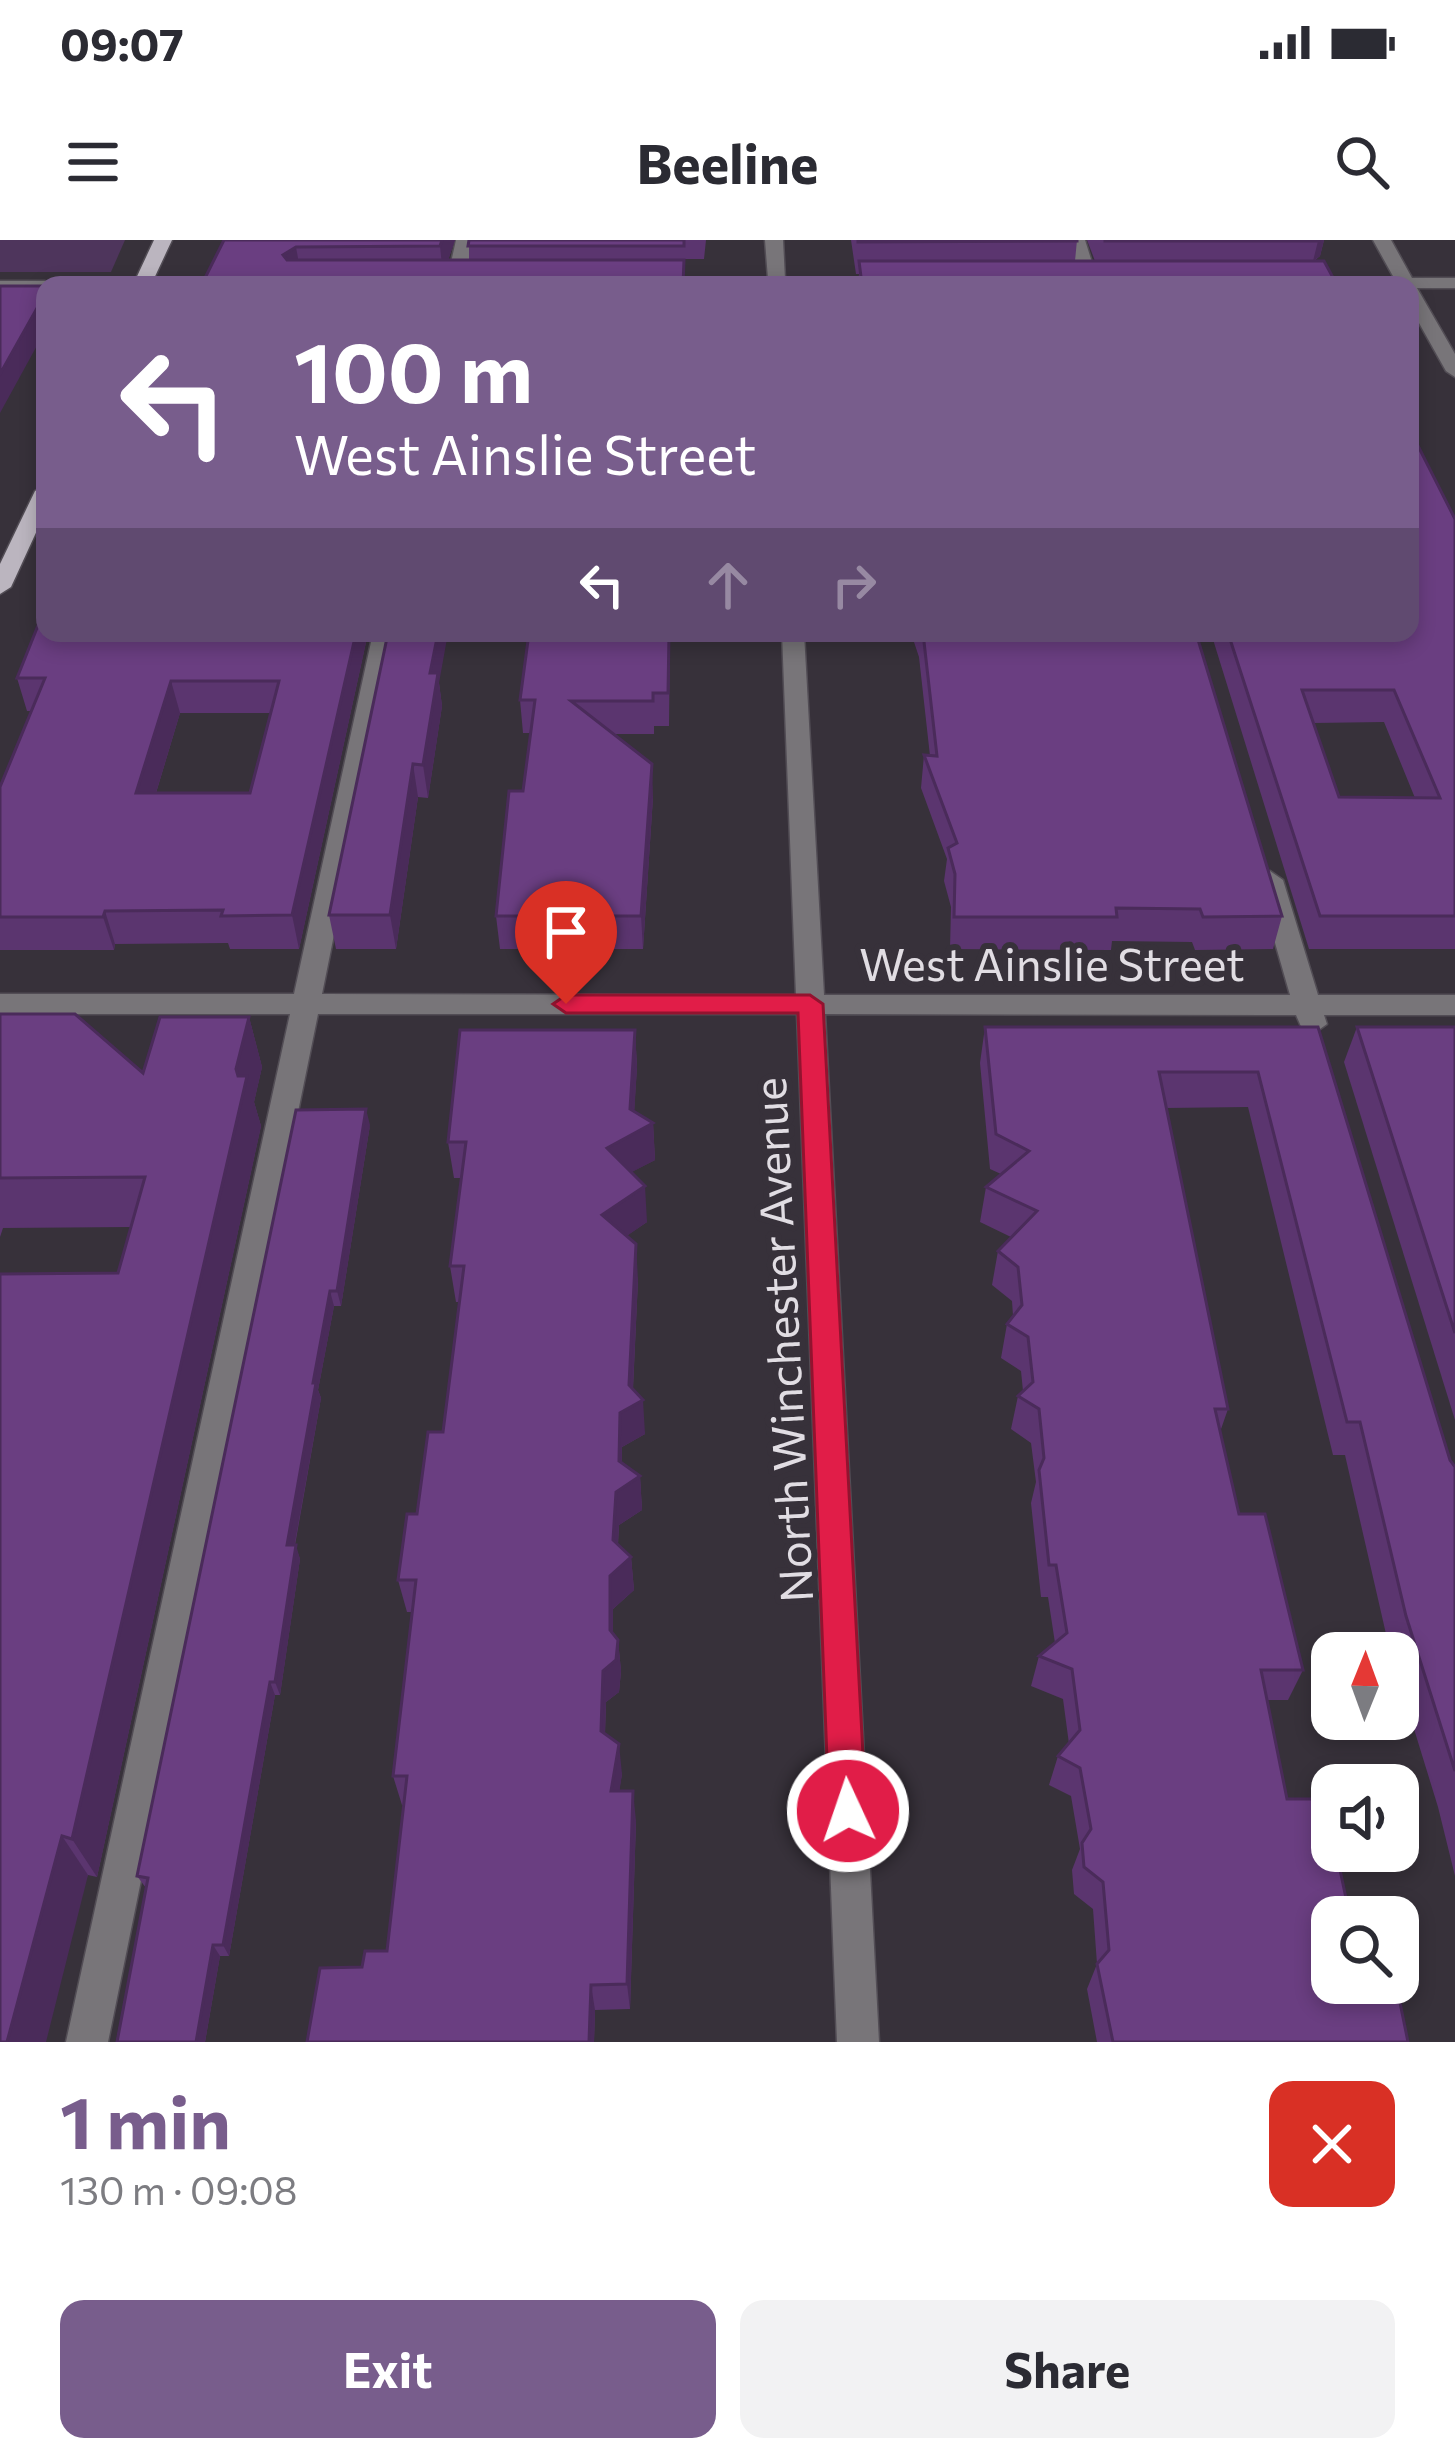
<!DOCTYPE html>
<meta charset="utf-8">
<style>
:root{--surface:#fff;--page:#f2f2f3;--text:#2b2b33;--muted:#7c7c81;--accent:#785d8c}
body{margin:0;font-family:Commissioner,sans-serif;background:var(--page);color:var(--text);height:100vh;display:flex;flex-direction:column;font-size:45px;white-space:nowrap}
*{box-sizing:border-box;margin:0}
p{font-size:39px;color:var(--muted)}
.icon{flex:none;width:66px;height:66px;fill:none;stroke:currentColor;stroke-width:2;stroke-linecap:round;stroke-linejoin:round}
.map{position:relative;height:1802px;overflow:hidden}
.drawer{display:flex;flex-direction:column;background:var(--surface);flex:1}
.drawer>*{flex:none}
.top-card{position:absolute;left:36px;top:36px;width:1383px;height:366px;border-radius:24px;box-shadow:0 6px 18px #0003;background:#785d8c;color:#fff;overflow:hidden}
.needle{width:78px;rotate:1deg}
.tools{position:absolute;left:1311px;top:1392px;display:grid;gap:24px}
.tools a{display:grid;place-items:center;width:108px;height:108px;border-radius:24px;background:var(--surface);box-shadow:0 6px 18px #0003;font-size:60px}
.pin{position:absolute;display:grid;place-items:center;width:102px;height:102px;color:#fff;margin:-123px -51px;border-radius:50% 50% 50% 0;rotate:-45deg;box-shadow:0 0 12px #0007}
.pin .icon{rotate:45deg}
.me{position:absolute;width:132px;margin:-66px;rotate:357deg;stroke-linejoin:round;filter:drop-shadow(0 0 9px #0008)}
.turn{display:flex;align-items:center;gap:42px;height:252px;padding:0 60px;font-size:54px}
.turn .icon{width:156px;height:156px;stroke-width:2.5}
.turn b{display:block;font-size:84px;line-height:102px}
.lanes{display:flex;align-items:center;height:114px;padding:0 60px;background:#0003;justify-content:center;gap:60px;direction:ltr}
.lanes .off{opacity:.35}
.round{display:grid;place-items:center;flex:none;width:126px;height:126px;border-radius:24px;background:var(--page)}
.head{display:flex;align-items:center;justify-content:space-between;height:204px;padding:0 60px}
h1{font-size:72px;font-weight:700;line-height:90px;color:var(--accent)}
.button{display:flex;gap:24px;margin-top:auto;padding:24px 60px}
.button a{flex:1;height:138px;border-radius:24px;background:var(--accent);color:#fff;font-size:48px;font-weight:700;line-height:138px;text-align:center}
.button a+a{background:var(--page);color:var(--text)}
.status{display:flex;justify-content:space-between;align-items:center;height:84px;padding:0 60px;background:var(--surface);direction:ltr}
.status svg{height:33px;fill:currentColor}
header{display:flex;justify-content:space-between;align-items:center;height:156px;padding:0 60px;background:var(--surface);font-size:54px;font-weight:700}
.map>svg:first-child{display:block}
.green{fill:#4e355c}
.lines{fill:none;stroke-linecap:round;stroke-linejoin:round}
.minor-casing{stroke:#524d55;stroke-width:3}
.major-casing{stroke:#524d55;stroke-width:3}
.minor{fill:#787579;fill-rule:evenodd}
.major{fill:#bbb5bf;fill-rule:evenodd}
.wall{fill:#5b356f;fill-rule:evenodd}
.shaded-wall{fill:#4a2b5a}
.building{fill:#6a3e81;stroke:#4a2b5a;stroke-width:3;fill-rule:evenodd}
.route{fill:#e11d48;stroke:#92132f;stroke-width:3}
.labels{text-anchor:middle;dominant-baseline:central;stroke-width:12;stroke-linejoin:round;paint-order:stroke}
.street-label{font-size:45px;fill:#e1dde3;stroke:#37313a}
</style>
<div class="status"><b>09:07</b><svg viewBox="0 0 49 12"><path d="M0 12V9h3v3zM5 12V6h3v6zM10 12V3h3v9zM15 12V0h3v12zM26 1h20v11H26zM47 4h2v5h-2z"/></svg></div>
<header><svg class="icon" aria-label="menu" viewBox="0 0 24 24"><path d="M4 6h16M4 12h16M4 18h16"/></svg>Beeline<svg class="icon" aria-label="search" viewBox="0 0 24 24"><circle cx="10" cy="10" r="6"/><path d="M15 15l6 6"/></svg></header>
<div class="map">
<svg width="1455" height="1802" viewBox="0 0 1455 1802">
<rect width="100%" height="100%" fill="#37313a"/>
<path class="green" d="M0 0H125L111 32H0Z"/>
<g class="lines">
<g class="minor-casing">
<g id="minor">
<path d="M456 0H474L464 45H446Z"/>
<path d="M765 0H783L785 39H897L906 44H636L645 39H768Z"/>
<path d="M1067 0H1085L1099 45H1081Z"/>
<path d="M1373 0H1391L1412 38H1455V48H1417L1455 114V137L1446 131 1410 67V45L1290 43 1299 38H1394Z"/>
<path d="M0 41H45L53 45H45V51H0Z"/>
<path d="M373 393H395L322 754 796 755 782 393H804L824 755H1290L1257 640 1270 631 1283 640 1318 755H1455V775H1324L1327 784 1313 794 1303 791 1296 775 825 774 879 1802H837L797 774H318L108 1802H66L290 774H0V754H294Z"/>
</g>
</g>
<g class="major-casing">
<g id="major">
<path d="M154 0H172L151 45H133Z"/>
<path d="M45 245V273L11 347 0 354V324L35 251Z"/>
</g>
</g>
<use href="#minor" class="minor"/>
<use href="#major" class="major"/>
</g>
<g class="wall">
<path d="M224 0H455L448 20H469V0H706L704 19H685V34L203 42Z"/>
<path d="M851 0H1077L1075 21H1095L1087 0H1324L1320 16 1314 21 1337 45H858L859 34H856Z"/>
<path d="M1455 279V709H1309L1211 393H1410ZM1384 482 1415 558 1339 557 1313 483Z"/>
<path d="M45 393H368L299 709H230L228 703 115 704 114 710H0V547L32 471H27L17 438ZM180 473H270L250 553H156Z"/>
<path d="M670 393 669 486H654V494H614L653 557 643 709H500L496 676 523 551 531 493H523L520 460Z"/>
<path d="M911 393H1196L1282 676 1273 709 1195 710 1192 702 1112 701 1111 710 950 709 951 667 944 641 947 619 921 548 924 515 930 516 919 417Z"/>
<path d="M439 443 442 466 428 558 418 557 396 709H336L329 675Z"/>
<path d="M0 774 143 833 249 777 262 827 254 862 261 886 97 1637 88 1635 0 1802 118 1033 131 987 3 988 0 997Z"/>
<path d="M985 787H1318L1450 1220 1455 1227V1636L1438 1567 1398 1437V1413H1391L1389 1407 1345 1215H1333L1248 867 1166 868 1228 1169 1220 1192 1239 1274 1303 1430 1288 1460H1267L1287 1559 1332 1677 1408 1802H1097L1087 1749 1097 1724 1093 1669 1074 1654 1072 1630 1080 1609 1071 1556 1049 1545 1058 1516 1069 1504 1063 1459 1031 1446 1039 1416 1055 1403 1048 1357H1041L1031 1263 1036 1242 1031 1203 1011 1189 1018 1156 1023 1151 1021 1131 1001 1118 1007 1084 1013 1076 1012 1061 992 1045 998 1011 1011 997 980 982 986 947 1001 934 990 929 980 823Z"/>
<path d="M1357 787H1455V1180L1344 822Z"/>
<path d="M635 790 637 827 634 872 653 883 655 920 631 932 647 982 626 996 638 1040 633 1149 645 1194 622 1207V1223L640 1236 642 1270 619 1285 618 1305 631 1317 634 1350 613 1369V1394L618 1400 621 1431 619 1452 606 1462 605 1494 622 1534 619 1551 636 1581 630 1769 595 1770 594 1802H307L362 1727 387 1711 404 1565H402L393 1536 412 1372H407L398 1340 443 1192 460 1062H456L450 1026 461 938H454L448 902Z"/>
<path d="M370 885 341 1066H334L318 1150 321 1158 295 1305 300 1319 280 1455H275L229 1716H220L205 1802H116L146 1648 137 1636Z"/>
</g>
<g class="shaded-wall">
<path d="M442 0H455L443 35 440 6Z"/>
<path d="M1312 0H1324L1320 16 1313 21 1318 1Z"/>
<path d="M296 7 301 35 283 15Z"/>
<path d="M45 54V91L0 173V134Z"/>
<path d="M356 393H368L299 709 292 675Z"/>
<path d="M438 393H448L439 443 442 466 428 558 423 525 430 433Z"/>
<path d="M171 441 180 473 146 586 136 553Z"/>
<path d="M413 524 418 557 396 709 390 675Z"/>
<path d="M652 524 653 557 643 709 641 676Z"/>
<path d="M105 671 115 704 114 710 103 677Z"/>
<path d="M249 777 262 827 254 862 261 886 97 1637 72 1599 236 829Z"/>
<path d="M635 790 637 827 633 894 653 883 655 920 609 944 607 908 630 869Z"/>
<path d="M366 869 370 885 341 1066 337 1051Z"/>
<path d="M645 946 647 982 605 1011 602 975Z"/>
<path d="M636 1004 638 1040 632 1166 643 1160 645 1194 622 1207V1248L640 1236 642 1270 619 1285 616 1331 631 1317 634 1350 613 1369V1422L610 1390V1336L619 1221 620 1173 629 1145Z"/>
<path d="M330 1051 334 1066 318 1150 321 1158 292 1319 287 1305 313 1143Z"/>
<path d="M296 1305 300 1319 280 1455 275 1442Z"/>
<path d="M618 1400 621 1431 619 1452 606 1462 604 1521 601 1491 603 1431Z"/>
<path d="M270 1442 275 1455 229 1716 223 1705Z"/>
<path d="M619 1504 622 1534 615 1581 611 1551Z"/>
<path d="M633 1551 636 1581 630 1769 627 1744Z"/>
<path d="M62 1596 88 1635 46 1802H7Z"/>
<path d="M213 1705 220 1716 205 1802H196Z"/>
<path d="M591 1745 595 1770 594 1802H589Z"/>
</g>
<g class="building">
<path d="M224 0H442L440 6 296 7 283 15 287 20H684L683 45H184L185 42H203Z"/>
<path d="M469 0H684V6H468Z"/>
<path d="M858 0H1077V1L858 2Z"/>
<path d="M1105 0H1317L1318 1H1105Z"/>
<path d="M859 21H1324L1337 45H862Z"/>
<path d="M0 46H45V54L0 134Z"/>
<path d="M1410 190 1455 279V676H1320L1228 393H1410ZM1302 450H1394L1440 558 1339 557Z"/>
<path d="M45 368V393H356L292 675 221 676 223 670 105 671 103 677H0V547L45 438H17ZM171 441H279L250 553H136Z"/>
<path d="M388 393H438L430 433H438L423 525 413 524 390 675H329Z"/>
<path d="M529 393H669L668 453H653V461H571L652 524 641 676H496L509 551H523L535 460H520Z"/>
<path d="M923 393H1196L1282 676 1203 677 1200 669 1116 668 1117 677H954L955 634 948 608 957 603 924 515 937 516Z"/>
<path d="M0 774H75L143 833 160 777H249L236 829 238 836H247L72 1599 62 1596 7 1802H0V1034L118 1033 145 937 0 938Z"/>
<path d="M985 787H1318L1450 1220 1455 1227V1531L1406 1376 1360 1182H1347L1258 832H1159L1228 1169H1215L1239 1274H1265L1303 1430H1261L1287 1559H1324L1332 1593V1611H1336L1350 1677H1332V1743H1396L1408 1802H1113L1097 1724 1109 1710 1103 1642 1084 1627 1082 1603 1091 1589 1080 1528 1058 1516 1080 1490 1072 1429 1039 1416 1067 1393 1056 1325H1049L1039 1230 1044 1218 1039 1169 1018 1156 1033 1142 1028 1097 1007 1084 1022 1065 1018 1027 998 1011 1037 971 986 947 1029 911 996 894Z"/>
<path d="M1357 787H1455V1093Z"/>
<path d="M460 790H635L630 869 653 883 607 908 645 946 602 975 636 1004 629 1145 643 1160 620 1173 619 1221 640 1236 616 1252 613 1300 631 1317 610 1336V1390L618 1400 616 1420 603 1431 601 1491 619 1504 611 1551H633L627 1744 591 1745 589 1802H307L320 1728 362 1727 365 1711H387L407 1536H393L416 1340H398L407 1274H417L428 1192H443L464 1026H450L466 902H448Z"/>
<path d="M366 869 337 1051H330L313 1143H316L287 1305H296L275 1442H270L223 1705H213L196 1802H117L148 1638 137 1636 296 870Z"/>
</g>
<path class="route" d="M566 755H810L823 764 866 1571 860 1583 848 1589 835 1583 829 1571 798 773H566L553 764Z"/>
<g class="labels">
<g class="street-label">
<text x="1052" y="722">West Ainslie Street</text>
<text transform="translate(781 1100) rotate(-93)">North Winchester Avenue</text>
</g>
</g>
</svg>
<div class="tools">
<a><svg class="needle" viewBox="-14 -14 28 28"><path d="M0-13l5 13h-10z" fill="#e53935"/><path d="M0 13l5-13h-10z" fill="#7c7c81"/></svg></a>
<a><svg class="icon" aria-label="sound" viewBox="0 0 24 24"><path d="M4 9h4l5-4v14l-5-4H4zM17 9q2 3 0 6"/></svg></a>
<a><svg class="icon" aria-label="search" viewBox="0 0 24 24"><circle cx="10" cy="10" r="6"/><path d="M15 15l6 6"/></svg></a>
</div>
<div class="pin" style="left:566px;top:764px;background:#d93025"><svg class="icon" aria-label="arrive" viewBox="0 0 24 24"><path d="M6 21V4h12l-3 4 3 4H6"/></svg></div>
<svg class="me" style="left:848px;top:1571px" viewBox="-20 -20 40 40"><circle r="17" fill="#e11d48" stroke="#fff" stroke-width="3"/><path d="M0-11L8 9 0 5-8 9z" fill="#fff"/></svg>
<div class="top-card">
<div class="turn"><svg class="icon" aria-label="left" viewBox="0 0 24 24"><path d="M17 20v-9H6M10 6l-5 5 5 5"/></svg><div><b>100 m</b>West Ainslie Street</div></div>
<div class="lanes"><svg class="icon" aria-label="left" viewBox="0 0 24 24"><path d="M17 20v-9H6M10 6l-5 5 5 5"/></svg><svg class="icon off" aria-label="ahead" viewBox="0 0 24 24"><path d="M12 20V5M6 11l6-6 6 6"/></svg><svg class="icon off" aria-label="right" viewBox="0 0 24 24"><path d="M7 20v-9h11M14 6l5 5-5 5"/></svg></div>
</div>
</div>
<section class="drawer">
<div class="head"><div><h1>1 min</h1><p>130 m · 09:08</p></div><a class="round" style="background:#d93025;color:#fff"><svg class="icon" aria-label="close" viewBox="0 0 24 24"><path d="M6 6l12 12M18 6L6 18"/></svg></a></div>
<div class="button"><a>Exit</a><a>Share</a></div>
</section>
